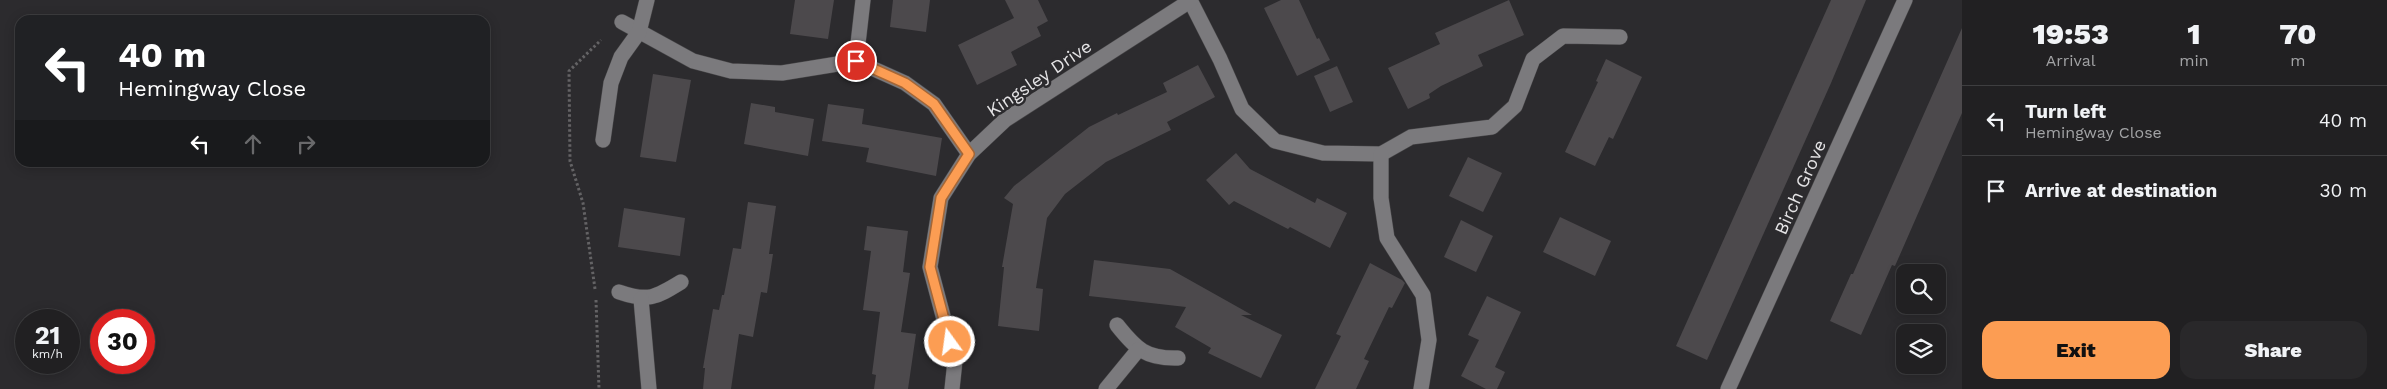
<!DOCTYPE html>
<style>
:root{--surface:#212022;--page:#29282a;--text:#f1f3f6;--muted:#a2a3a5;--line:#3e3e40;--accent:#fc9d53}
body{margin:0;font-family:"Work Sans",sans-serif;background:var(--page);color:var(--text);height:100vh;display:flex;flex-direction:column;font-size:19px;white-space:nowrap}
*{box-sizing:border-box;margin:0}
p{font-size:16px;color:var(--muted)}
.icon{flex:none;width:28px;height:28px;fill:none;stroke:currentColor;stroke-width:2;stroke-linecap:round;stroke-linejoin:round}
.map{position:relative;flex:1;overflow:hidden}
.details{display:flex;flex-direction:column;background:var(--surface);width:425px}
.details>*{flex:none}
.guide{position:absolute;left:15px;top:15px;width:475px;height:152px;border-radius:15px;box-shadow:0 2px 12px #0003,0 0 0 1px var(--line);background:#202124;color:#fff;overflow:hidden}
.fabs{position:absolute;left:1896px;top:264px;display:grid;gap:10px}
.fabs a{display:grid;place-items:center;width:50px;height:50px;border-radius:10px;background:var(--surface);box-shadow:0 2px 12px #0003,0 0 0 1px var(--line);font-size:25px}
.speed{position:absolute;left:15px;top:309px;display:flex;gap:10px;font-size:25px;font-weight:700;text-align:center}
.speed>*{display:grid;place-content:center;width:65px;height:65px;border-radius:50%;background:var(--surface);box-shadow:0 2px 12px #0003,0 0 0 1px var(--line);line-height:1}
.speed small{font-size:12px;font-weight:400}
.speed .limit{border:8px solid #d22;background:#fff;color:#111}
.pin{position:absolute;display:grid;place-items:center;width:42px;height:42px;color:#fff;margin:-21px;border:2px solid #fff;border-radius:50%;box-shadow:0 1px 5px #0007}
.me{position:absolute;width:55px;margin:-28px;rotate:346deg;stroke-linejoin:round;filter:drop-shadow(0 0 4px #0008)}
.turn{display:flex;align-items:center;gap:18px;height:105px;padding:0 20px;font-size:22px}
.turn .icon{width:65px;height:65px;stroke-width:2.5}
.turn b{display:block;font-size:35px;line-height:42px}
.lanes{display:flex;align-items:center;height:48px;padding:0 20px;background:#0003;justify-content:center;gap:25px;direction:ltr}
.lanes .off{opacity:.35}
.eta{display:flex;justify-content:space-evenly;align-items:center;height:85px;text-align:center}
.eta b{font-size:30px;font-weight:800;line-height:35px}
.primary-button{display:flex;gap:10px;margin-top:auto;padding:10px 20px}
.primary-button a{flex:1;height:58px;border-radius:15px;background:var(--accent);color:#111;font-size:20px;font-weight:800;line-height:58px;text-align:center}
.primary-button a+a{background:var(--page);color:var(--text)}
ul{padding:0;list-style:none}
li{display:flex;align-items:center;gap:15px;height:70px;padding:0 20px;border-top:1px solid var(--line)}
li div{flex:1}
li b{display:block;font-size:19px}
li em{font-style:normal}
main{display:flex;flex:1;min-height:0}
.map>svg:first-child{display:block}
.building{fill:#4c494c}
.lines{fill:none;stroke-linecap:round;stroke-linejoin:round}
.minor-casing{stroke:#474648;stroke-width:16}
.path{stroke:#646365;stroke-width:3;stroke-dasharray:2.5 2.5;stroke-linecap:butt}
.minor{stroke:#7b7a7d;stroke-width:15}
.route-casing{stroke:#a46636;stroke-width:12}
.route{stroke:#fc9d53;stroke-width:9}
.labels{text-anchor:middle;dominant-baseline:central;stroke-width:5;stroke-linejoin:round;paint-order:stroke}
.street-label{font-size:18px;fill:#e4e3e5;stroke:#2c2b2e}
</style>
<main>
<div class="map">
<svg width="1962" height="389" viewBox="0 0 1962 389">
<rect width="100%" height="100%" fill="#2c2b2e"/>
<g class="building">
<path d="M795 0H834L828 39 790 34Z"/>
<path d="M893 0H930L926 32 890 27Z"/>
<path d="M1005 0H1038L1048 21 1037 27 1041 36 1011 52 1017 65 977 85 958 45 1014 18Z"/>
<path d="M1281 0H1299L1317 39 1319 38 1330 60 1297 76 1264 8Z"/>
<path d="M1509 0 1524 35 1478 55 1483 66 1441 86 1429 94 1430 98 1408 109 1388 68 1440 44 1435 33Z"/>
<path d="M1831 0H1866L1831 83 1707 360 1676 346Z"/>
<path d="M1962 28V113L1895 266 1892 265 1861 335 1830 321 1851 274H1853Z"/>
<path d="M1606 59 1642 77 1613 139 1609 137 1595 166 1565 152 1598 82 1596 81Z"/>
<path d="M1198 65 1215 97 1167 122 1171 130 1106 162 1065 194 1047 218 1036 288 1043 289 1039 331 998 326 1004 267H1002L1013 204 1004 198 1014 186 1089 127 1117 113 1118 115 1167 92 1163 83Z"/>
<path d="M1337 66 1353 102 1330 112 1314 76Z"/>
<path d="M653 74 691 80 676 162 640 157Z"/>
<path d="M751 103 775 107V112L814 119 808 156 744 144Z"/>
<path d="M828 104 864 109 862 124 942 138 936 176 866 162 869 148 822 141Z"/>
<path d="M1236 153 1250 169 1315 203 1317 198 1347 213 1330 248 1290 227 1288 229 1234 201 1229 205 1206 180Z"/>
<path d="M1468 157 1502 173 1483 212 1449 196Z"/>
<path d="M748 202 776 206 769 254H773L767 293 761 292 753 337 739 334 731 389H703L705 368H703L713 309 719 310 722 295H724L733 248 741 249Z"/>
<path d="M624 208 685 218 680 256 618 247Z"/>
<path d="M1560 217 1611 241 1595 276 1543 252Z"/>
<path d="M1461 220 1493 236 1476 272 1444 257Z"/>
<path d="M867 226 908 231 903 272 910 273 901 332 916 334 908 389H874L876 375 872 374 880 312 863 310 871 251 864 250Z"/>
<path d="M1094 260 1170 269 1252 315H1241L1282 335 1261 378 1208 353 1211 348 1175 327 1186 307 1089 296Z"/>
<path d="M1370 263 1402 280 1405 283 1392 308 1389 307 1364 359 1369 361 1356 389H1315L1341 336 1336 334Z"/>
<path d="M1487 296 1521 312 1495 367 1505 372 1497 389H1486L1461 376 1479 340 1468 335Z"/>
</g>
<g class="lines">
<g class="minor-casing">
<g id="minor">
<path d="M1190 0 1220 59 1242 109 1275 141 1323 153 1381 154 1411 137 1492 127 1515 106 1533 59 1563 36 1620 37"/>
<path d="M622 22 693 61 731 71 782 73 856 61 905 83 934 104 969 154"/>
<path d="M856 61 863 0"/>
<path d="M603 140 611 83 621 57 639 32 647 0"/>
<path d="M1381 154V198L1387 238 1423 295 1429 340 1421 389"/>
<path d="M619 292C648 302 655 298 681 282"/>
<path d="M641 299 649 389"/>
<path d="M1117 325C1136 349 1146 359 1178 358"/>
<path d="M952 389 955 361 930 267 941 198 969 154 1005 120 1190 1"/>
<path d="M1106 389 1138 350"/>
<path d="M1728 389 1905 0"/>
</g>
</g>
<g class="path">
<path d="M595 289 583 203 570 161 569 71 601 40"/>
<path d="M596 300 599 389"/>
</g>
<use href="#minor" class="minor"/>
</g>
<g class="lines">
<g class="route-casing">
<path id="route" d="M856 61 905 83 934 104 969 154 941 198 930 267 950 342"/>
</g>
<use href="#route" class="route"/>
</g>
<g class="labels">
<g class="street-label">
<text transform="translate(1039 78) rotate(-34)">Kingsley Drive</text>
<text transform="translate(1800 187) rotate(-66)">Birch Grove</text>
</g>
</g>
</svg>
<div class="fabs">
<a><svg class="icon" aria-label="search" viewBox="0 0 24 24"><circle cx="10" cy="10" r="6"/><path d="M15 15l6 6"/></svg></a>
<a><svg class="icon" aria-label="layers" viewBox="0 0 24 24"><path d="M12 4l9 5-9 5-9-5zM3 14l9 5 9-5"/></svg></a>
</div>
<div class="speed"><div>21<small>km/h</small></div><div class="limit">30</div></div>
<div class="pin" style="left:856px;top:61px;background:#d93025"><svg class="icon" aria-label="arrive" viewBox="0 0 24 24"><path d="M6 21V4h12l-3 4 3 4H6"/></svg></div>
<svg class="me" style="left:950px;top:342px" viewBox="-20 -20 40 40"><circle r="17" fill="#fc9d53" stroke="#fff" stroke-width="3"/><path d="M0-11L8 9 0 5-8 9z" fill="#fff"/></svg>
<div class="guide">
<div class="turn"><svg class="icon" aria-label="left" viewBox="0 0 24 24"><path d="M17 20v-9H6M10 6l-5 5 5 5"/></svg><div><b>40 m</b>Hemingway Close</div></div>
<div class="lanes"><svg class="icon" aria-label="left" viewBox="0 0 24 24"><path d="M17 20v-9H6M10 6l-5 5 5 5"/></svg><svg class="icon off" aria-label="ahead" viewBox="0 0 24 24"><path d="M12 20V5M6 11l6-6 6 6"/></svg><svg class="icon off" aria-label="right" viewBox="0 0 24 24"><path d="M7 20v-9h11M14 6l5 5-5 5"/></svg></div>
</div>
</div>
<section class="details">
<div class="eta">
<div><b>19:53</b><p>Arrival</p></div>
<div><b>1</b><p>min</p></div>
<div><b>70</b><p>m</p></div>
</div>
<ul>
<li><svg class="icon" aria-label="left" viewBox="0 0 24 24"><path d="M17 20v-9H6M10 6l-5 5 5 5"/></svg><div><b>Turn left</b><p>Hemingway Close</p></div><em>40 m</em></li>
<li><svg class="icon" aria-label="arrive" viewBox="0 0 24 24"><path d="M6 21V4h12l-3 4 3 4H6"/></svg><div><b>Arrive at destination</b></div><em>30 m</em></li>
</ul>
<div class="primary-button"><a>Exit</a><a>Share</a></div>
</section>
</main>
